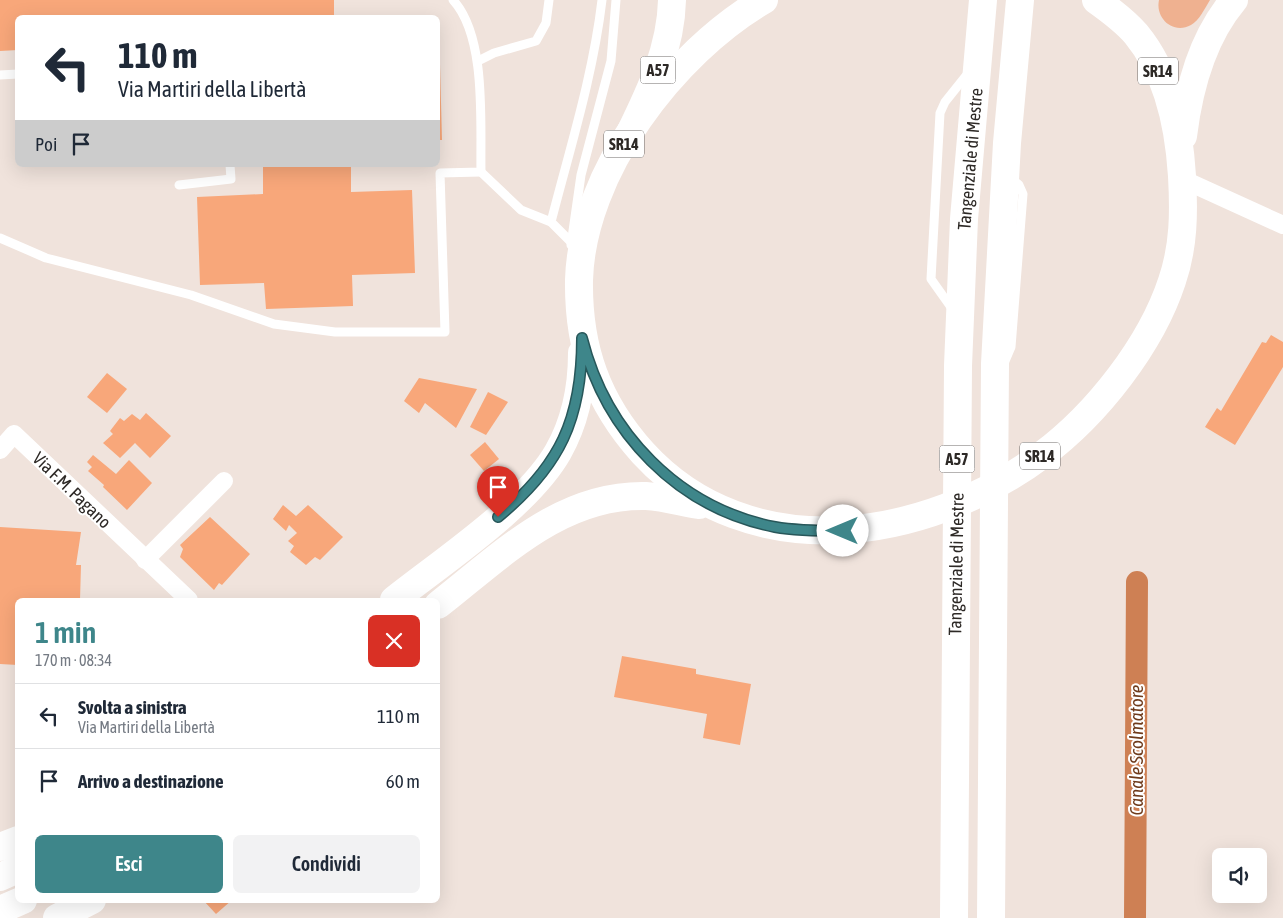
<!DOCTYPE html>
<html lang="it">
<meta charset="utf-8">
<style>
:root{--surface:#fff;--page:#f2f2f3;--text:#1f2937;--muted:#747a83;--line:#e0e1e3;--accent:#3e868a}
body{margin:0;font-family:"Asap Condensed",sans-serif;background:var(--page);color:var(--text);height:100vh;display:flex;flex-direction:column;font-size:19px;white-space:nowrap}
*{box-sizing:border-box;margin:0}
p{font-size:16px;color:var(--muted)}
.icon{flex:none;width:28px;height:28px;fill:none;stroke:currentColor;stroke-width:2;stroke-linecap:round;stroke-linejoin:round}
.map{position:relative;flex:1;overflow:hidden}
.panel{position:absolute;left:15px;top:598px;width:425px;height:305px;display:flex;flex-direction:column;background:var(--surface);border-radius:8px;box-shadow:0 5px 20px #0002}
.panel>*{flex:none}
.guide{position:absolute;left:15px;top:15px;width:425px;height:152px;border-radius:8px;box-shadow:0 5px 20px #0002;background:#fff;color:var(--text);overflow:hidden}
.fabs{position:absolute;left:1212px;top:848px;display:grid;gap:10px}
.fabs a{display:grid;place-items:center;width:55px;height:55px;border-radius:8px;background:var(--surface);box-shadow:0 5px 20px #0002;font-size:25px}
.pin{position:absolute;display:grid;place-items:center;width:42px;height:42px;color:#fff;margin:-51px -21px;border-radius:50% 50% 50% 0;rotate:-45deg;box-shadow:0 0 5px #0007}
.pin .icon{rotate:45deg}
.me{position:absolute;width:55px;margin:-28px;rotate:270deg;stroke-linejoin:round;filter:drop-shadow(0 0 4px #0008)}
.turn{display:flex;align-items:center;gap:18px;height:105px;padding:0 20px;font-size:22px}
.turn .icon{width:65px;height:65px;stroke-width:2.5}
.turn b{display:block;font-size:35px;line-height:42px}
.then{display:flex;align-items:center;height:48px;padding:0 20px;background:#0003;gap:10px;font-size:19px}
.round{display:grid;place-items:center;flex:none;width:52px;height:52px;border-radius:8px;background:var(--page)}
.overview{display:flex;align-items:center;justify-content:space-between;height:85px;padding:0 20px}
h1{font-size:30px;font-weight:600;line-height:38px;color:var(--accent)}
.primary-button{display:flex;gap:10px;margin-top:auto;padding:10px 20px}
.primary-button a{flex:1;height:58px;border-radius:8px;background:var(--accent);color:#fff;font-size:20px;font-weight:600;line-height:58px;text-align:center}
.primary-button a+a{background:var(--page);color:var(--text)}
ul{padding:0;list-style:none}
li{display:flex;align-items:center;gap:15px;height:65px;padding:0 20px;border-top:1px solid var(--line)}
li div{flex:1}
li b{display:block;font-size:19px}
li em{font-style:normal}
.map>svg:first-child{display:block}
.green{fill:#efb190}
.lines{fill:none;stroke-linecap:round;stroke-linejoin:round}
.canal{stroke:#ce8054;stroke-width:22}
.building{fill:#f8a77a}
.lane{stroke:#fff;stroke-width:9}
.street{stroke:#fff;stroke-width:18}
.primary{stroke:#fff;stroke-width:28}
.highway{stroke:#fff;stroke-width:28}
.route-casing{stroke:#28575a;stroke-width:12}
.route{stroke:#3e868a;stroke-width:9}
.labels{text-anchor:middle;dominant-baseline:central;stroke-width:4;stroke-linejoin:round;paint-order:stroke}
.shield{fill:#fff;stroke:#6c6967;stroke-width:1}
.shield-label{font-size:16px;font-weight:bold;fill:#2d2926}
.street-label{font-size:18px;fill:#2d2926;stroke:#fff}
.water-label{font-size:19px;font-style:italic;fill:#6f3b1b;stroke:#fff}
</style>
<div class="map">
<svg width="1283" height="918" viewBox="0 0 1283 918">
<rect width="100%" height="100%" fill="#f0e3dc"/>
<path class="green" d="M1159 0H1210C1205 8 1199 21 1191 25 1173 35 1155 18 1159 0Z"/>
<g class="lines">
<path class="canal" d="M1135 918 1137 582"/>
</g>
<g class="building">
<path d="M0 0H334V18H18V50L0 51Z"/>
<path d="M438 27H439L442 140H438Z"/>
<path d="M263 165H351V192L412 190 415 273 352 275 353 306 266 309 264 283 200 285 197 197 263 194Z"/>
<path d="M1271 335 1283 342V367L1235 445 1205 427 1217 408 1221 411 1262 342 1266 343Z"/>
<path d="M107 373 127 389 107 413 87 397Z"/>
<path d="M419 378 477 389 456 428 425 403 419 413 404 401Z"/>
<path d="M488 392 508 402 486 435 470 427Z"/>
<path d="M146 413 171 436 150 458 135 443 120 458 103 443 113 434 110 431 120 418 124 421 132 414 140 420Z"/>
<path d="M485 442 499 459 484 471 470 455Z"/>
<path d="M93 455 116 474 129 460 152 483 127 510 103 487 104 485 88 471 92 467 87 462Z"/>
<path d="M283 505 296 516 308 505 343 537 320 560 315 557 306 565 290 552 294 546 288 541 297 533 289 525 286 531 273 519Z"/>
<path d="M210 517 250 554 222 585 219 583 214 590 180 557 183 549 180 545Z"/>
<path d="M0 527 81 532 76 565H81L80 600H18V665L0 664Z"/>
<path d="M622 656 696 669V674L751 684 740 745 703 738 707 714 614 697Z"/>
<path d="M203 900H232L216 914Z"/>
</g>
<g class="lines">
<g class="lane">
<path d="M478 61 494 53 536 41 546 23 549 0"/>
<path d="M0 75 18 74"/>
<path d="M481 172 521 210 551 222 570 241"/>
<path d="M179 185 231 179 230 165"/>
<path d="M551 222C570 148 593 76 602 0"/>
<path d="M0 238 46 258 191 295 274 324 335 332H445L440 173 481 172C480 124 487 37 453 0"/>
<path d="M571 245 581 175 611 61 616 0"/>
<path d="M953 310 931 279 940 113 945 102 969 72"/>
<path d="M1005 361 1011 347 1023 194 1019 185 1011 178"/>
</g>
<g class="street">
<path d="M1182 179 1283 225"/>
<path d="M0 450 14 434 189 600"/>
<path d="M145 560 224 481"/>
</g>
<g class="primary">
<path d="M764 0C673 53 582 172 579 280 578 348 597 402 643 453 749 569 926 542 1042 455 1097 414 1151 345 1172 281 1184 246 1184 212 1182 176 1179 127 1169 74 1136 34 1125 21 1110 10 1096 0"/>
<path d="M1183 136C1189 87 1202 38 1234 0"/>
<path d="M394 600C443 561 527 506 558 452 575 422 582 387 582 353"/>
<path d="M438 605C501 556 560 494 646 496 664 497 681 502 699 505"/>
<path d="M0 847 18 840"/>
<path d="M0 877 18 869"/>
<path d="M0 910 23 900"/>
<path d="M57 918 92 900"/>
</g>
<g class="highway">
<path d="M629 135C650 92 671 49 672 0"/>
<path d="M954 918 958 366 964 219 983 0"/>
<path d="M991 918 995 364 1007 143 1020 0"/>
</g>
</g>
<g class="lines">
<g class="route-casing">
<path id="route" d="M498 517C560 466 582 419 582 338 606 433 678 508 775 527 797 531 820 531 843 531"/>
</g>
<use href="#route" class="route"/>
</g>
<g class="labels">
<g class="shield">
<rect x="640.5" y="56.5" width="35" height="27" rx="4"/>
<rect x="1138" y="57.5" width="40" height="27" rx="4"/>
<rect x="604" y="130.5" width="40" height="27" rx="4"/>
<rect x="1020" y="442.5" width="40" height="27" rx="4"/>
<rect x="939.5" y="445.5" width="35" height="27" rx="4"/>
</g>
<g class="shield-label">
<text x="658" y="70">A57</text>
<text x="1158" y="71">SR14</text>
<text x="624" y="144">SR14</text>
<text x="1040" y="456">SR14</text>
<text x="957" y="459">A57</text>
</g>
<g class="street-label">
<text transform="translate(970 159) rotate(-85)">Tangenziale di Mestre</text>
<text transform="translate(72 490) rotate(44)">Via F.M. Pagano</text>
<text transform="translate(956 564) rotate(-89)">Tangenziale di Mestre</text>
</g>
<g class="water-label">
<text transform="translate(1136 750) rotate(-90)">Canale Scolmatore</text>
</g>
</g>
</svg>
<div class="fabs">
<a><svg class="icon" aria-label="sound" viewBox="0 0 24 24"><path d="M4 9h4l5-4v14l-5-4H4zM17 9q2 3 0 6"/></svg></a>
</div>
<div class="pin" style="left:498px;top:517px;background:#d93025"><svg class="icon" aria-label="arrive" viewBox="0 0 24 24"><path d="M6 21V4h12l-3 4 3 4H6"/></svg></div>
<svg class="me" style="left:843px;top:531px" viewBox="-20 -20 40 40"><circle r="19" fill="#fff"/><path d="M0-13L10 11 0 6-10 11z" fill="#3e868a"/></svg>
<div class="guide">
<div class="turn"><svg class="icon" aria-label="left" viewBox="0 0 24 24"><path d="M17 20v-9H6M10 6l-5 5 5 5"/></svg><div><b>110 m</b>Via Martiri della Libertà</div></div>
<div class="then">Poi<svg class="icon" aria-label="arrive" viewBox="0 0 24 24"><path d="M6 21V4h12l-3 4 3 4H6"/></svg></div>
</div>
<section class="panel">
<div class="overview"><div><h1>1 min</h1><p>170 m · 08:34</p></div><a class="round" style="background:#d93025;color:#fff"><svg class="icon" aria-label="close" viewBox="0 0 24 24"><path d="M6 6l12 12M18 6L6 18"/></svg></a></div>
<ul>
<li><svg class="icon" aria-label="left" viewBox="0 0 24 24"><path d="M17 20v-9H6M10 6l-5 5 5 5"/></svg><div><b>Svolta a sinistra</b><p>Via Martiri della Libertà</p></div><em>110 m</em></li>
<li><svg class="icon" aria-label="arrive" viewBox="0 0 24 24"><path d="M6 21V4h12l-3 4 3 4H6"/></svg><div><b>Arrivo a destinazione</b></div><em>60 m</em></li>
</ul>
<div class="primary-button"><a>Esci</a><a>Condividi</a></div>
</section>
</div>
